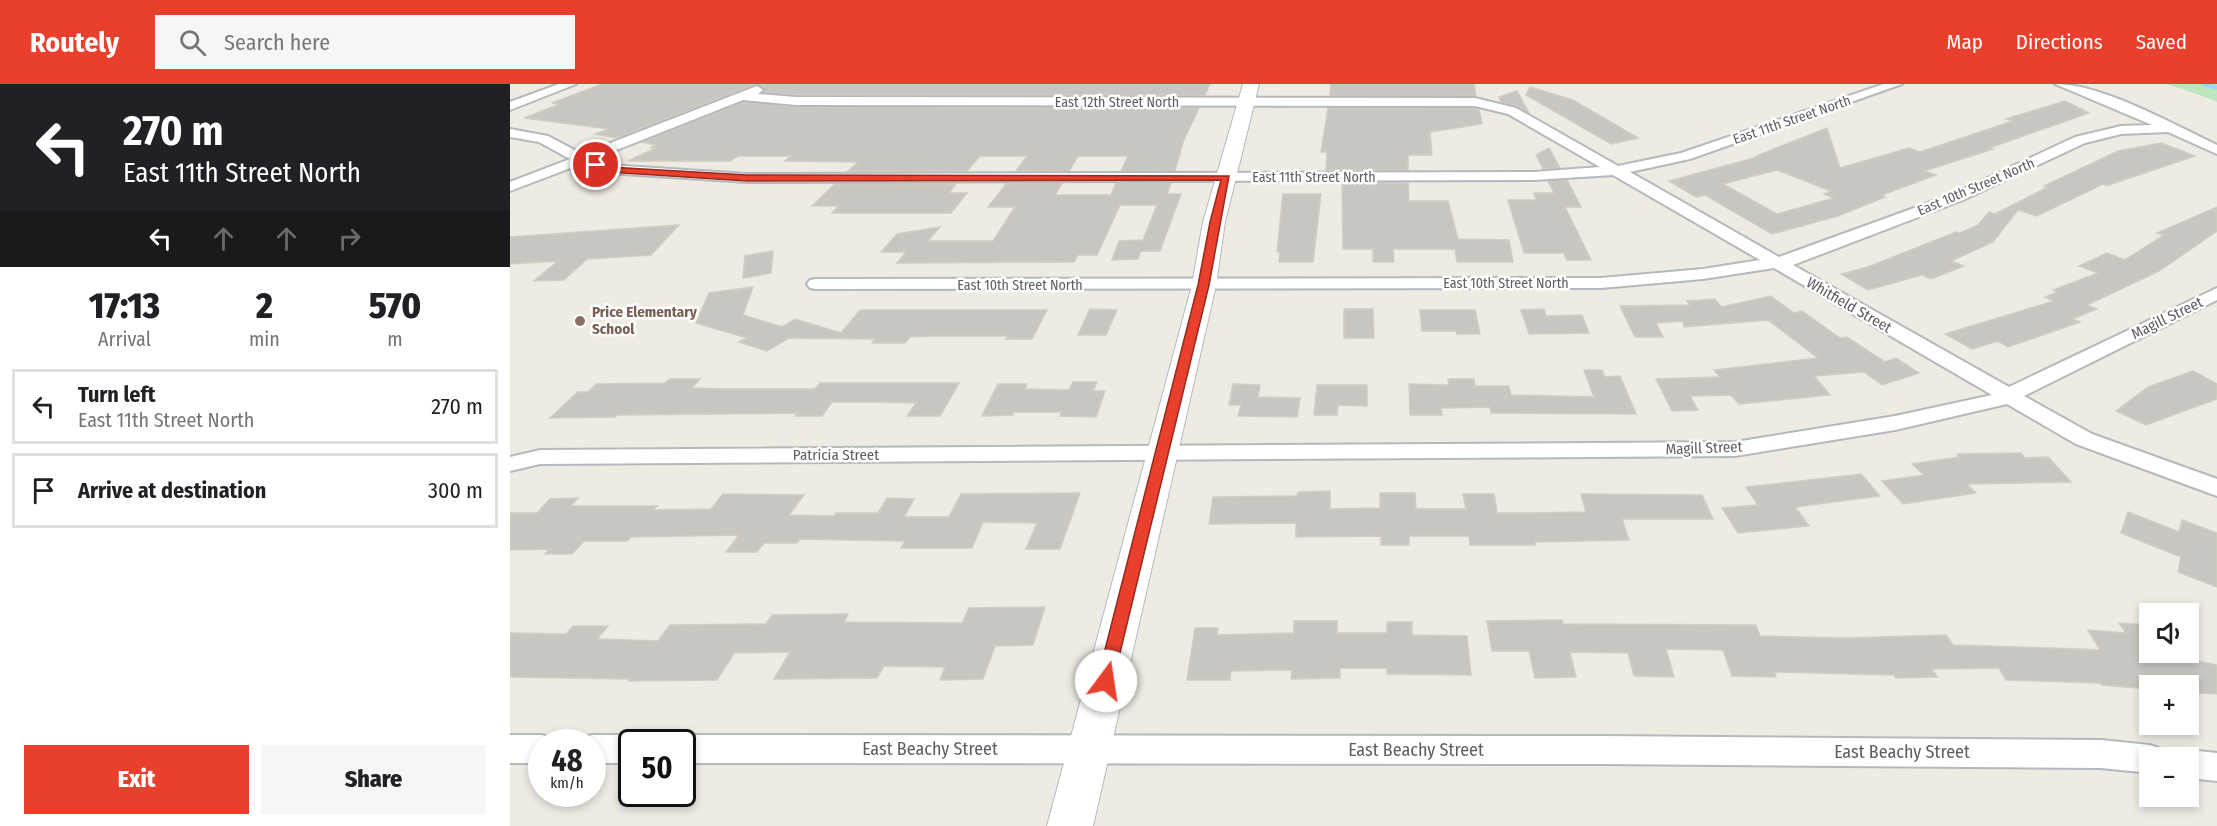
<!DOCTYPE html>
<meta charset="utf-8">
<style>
:root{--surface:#fff;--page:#f6f6f6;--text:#202124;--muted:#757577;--line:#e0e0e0;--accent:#e93f2d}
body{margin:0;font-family:"Fira Sans Condensed",sans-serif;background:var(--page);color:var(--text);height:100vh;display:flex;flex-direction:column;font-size:22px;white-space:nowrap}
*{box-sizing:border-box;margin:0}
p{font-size:20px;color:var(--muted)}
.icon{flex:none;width:33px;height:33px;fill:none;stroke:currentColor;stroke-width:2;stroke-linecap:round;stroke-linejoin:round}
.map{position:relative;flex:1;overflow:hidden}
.details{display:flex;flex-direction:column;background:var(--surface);width:510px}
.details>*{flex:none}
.top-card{background:#202124;color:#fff;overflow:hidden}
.buttons{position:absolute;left:1629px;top:519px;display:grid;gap:12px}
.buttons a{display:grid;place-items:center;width:60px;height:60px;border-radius:0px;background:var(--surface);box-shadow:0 3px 9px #0003;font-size:30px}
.speed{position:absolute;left:18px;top:645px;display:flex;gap:12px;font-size:30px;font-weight:700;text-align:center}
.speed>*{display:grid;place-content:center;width:78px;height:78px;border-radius:50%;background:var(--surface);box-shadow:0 3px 9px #0003;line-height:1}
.speed small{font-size:15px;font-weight:400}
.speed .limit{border:3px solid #111;border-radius:9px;background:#fff;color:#111}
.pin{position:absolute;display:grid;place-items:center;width:51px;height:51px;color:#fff;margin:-26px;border:3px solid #fff;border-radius:50%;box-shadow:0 2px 6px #0007}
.me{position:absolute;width:66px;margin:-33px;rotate:14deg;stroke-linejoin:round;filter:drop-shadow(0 0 4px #0008)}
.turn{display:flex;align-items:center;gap:21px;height:126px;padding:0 24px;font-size:27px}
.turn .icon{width:78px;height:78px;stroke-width:2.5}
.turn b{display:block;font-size:42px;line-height:51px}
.lanes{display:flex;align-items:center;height:57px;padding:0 24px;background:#0003;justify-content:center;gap:30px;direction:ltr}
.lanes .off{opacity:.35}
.eta{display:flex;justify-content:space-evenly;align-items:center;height:102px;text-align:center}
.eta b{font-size:36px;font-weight:800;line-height:42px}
.button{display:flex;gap:12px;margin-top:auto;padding:12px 24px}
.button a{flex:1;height:69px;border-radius:0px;background:var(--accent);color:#fff;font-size:24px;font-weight:800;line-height:69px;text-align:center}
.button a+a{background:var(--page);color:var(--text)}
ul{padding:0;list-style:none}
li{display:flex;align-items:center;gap:18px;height:75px;margin:0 12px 9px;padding:0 12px;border:3px solid var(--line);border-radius:0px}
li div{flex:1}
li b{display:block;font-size:22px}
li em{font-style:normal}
header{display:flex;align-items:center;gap:36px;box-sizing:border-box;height:84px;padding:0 30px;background:var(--accent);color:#fff}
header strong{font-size:28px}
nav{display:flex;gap:33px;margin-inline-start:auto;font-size:21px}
.search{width:420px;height:54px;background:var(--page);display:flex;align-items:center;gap:15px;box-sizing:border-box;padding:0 21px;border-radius:0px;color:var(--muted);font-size:22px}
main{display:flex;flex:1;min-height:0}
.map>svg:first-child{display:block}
.green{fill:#bfe5bf}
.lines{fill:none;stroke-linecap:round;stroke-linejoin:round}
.stream{stroke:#a1d4ff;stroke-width:4}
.building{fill:#c8c6c0;stroke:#d2cdc1;stroke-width:1.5;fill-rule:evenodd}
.street-casing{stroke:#b5b8bd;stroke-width:4}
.secondary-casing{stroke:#b6b9bf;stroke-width:2}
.street{fill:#fff;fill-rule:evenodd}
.secondary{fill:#fff;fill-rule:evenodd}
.route{fill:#e93f2d;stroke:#97291d;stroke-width:1.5}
.education-dot{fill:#8d6e63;stroke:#fff;stroke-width:2}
.labels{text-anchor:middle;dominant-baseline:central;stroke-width:5;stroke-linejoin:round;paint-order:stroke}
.far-street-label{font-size:14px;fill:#5b5e63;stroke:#fff}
.street-label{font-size:15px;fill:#5b5e63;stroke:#fff}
.education-label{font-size:15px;font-weight:bold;fill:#785e54;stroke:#fff;text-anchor:start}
.near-street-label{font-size:18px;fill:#5b5e63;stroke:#fff}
</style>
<header>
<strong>Routely</strong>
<div class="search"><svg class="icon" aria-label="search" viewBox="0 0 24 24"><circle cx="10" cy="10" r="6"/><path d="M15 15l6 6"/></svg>Search here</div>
<nav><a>Map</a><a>Directions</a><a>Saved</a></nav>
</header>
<main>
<section class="details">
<div class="top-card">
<div class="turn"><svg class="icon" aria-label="left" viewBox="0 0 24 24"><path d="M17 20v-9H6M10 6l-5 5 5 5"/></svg><div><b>270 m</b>East 11th Street North</div></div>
<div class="lanes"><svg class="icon" aria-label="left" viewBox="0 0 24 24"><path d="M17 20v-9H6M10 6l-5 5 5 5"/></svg><svg class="icon off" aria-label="ahead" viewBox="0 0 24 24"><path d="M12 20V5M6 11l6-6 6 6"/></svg><svg class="icon off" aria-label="ahead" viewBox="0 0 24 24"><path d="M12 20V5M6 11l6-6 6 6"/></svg><svg class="icon off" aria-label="right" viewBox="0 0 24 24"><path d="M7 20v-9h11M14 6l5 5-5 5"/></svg></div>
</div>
<div class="eta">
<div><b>17:13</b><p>Arrival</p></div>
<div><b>2</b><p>min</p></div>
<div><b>570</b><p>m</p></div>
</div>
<ul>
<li><svg class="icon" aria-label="left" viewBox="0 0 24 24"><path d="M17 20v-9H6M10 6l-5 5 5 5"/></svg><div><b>Turn left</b><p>East 11th Street North</p></div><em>270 m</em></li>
<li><svg class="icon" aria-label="arrive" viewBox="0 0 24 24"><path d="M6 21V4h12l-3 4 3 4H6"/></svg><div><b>Arrive at destination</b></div><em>300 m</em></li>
</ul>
<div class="button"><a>Exit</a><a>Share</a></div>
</section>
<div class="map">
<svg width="1707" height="742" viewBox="0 0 1707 742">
<rect width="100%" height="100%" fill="#edebe2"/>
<path class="green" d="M1657 0H1707V18L1701 15Z"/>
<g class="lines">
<path class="stream" d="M1694 0 1707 4"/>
</g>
<g class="building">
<path d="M92 0H246L107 54 85 50 99 45 14 34 50 20 42 19Z"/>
<path d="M247 0H700L695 11H286L254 8V4Z"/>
<path d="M821 0H964L966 12H820Z"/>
<path d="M1020 3 1063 16 1128 54 1101 60 1016 11Z"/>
<path d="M1007 7 1019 29 1007 22 991 18 989 13Z"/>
<path d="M1555 17 1579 29 1479 64 1483 65 1414 87 1426 91 1372 111 1375 113 1328 132 1262 150 1195 111 1186 113 1159 97 1248 73 1246 72 1317 44 1330 84 1399 64 1410 68 1503 37 1496 35ZM1267 86 1321 107 1314 110 1324 114 1267 130 1213 100Z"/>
<path d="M233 18 286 23 689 24 673 58 665 87H611L618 72H568L559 87H506L517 72H470L457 87H338L348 78 275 77 281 72H228L221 77H118L146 64H140L146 61 132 58Z"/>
<path d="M818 24H965L969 25 972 40 920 48 922 71H898V86H816L817 68H811Z"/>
<path d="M1651 59 1685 72 1596 102 1593 100 1527 132 1508 126 1483 158 1441 177 1454 182 1421 195 1412 191 1358 206 1331 190 1358 183 1446 148 1450 149 1468 141 1479 128 1485 130 1538 103 1534 102 1608 67Z"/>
<path d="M1039 64 1050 84 1033 85 1026 71Z"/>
<path d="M1057 96 1071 123H1055L1081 176H1057L1054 169H1014L998 116H1026L1024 109H1044L1038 97Z"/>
<path d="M552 99 545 111H601L606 99H661L657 110H671L650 167H631L628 175 602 176 609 157 633 156 647 121H610L587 171H568L564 178 387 179 396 168H371L387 150 430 143 418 157H483L505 123H478L496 100Z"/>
<path d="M832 99H898L899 117H938L948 155 999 156 1003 178H947L945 165H883L884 178H863V165H833Z"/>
<path d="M325 100H446L439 109H457L441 129H322L329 122H302Z"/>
<path d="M773 110H811L803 178H769L770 168H767Z"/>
<path d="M1707 123V147L1649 187 1577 221 1587 225 1562 235 1570 238 1498 263 1488 257 1462 265 1435 250 1544 217 1535 213 1548 208 1543 206 1588 189 1569 182 1597 169 1615 176 1654 151 1647 149Z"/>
<path d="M169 141 141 171 77 175 54 196 24 197 48 177 0 180V153Z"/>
<path d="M263 167 261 189 233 194 235 172Z"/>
<path d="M243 203 233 231 272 243 285 235 331 249 350 226H537L522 255H496L498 252H421L400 253 395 259H362L365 255 279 254 257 267 229 258 237 254 186 239 199 209Z"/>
<path d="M1261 212 1284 229 1292 227 1330 254 1337 253 1375 278 1386 274 1409 289 1372 301 1354 288 1304 292 1320 311 1229 320 1221 311 1180 312 1188 326 1162 327 1146 295 1210 293 1204 286 1308 274 1258 236 1174 243 1173 237 1146 239 1153 253H1125L1110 222 1180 221 1177 217 1205 215 1211 223Z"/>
<path d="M580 225 607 226 596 251H568Z"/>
<path d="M834 225H863L864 254H834Z"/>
<path d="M1034 225 1036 232 1072 231 1079 249 1019 250 1011 226Z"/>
<path d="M910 226H965L970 250H947L946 247H912Z"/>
<path d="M1074 286H1092L1095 293 1110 292 1126 330 981 329 980 323 931 324 932 331H900L899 300 939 301 938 295H964L965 302H999L1001 311 1084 313Z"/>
<path d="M1683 287 1707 300V315L1636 341 1606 327 1638 303Z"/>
<path d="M160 295H190L182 304 213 305H305L310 299H449L430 332H397L406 319 372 318H322L312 332H285L288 329 108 331 105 333 40 334 68 308H78L86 300 155 299Z"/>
<path d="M563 298H587L583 307H595L586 333 550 332 552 328H504L503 331 472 332 488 300H517L515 305 559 306Z"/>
<path d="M723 300 750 301 748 313 790 314 787 333 728 332 731 321H719Z"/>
<path d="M807 301H857V322L828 321 827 331H804Z"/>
<path d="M1511 369 1515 374 1538 373 1561 398 1457 400 1466 409 1393 420 1372 397 1414 391 1402 380 1449 373 1447 370Z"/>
<path d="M1351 390 1370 412 1285 423 1299 442 1228 449 1212 424 1248 421 1236 403Z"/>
<path d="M820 407V425L870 424V409H905L906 425H956L953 410H984L987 429H1018L1076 428 1071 410 1192 411 1203 435H1112L1119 456 1025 458V461H960L959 452H899V461H871V452L786 453V439L699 440 703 413 787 412 788 408Z"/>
<path d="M570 409 550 465H516L527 439 473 438 462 464H391L395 457 290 455 287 459H254L247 468H216L229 451 121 453 117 457H74L62 470H35L40 465 0 466V429H27L40 415 68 414 61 422H147L143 426 201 425 213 410 294 411 279 431 324 432 326 429H368L377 414 404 415 394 433H439L451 410Z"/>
<path d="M1618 428 1669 448 1672 436 1707 449V503L1668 488 1671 473 1611 449Z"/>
<path d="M535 523 523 561 485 562 473 595 430 596 435 583 374 582 367 594 264 595 280 568 224 569 207 596 119 597 120 595 0 593V549L56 550 63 542H98L87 555 148 557 160 541 256 540 262 531 338 530 334 538 452 539 459 524Z"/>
<path d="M1052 536 1053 540 1246 541 1250 552 1335 554 1436 551 1443 561 1570 565 1590 566 1578 546 1616 549 1609 539 1640 541V568H1656L1658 571 1707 581V610L1678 608V602H1640V605L1592 601 1590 599 1496 596 1489 584 1422 585 1427 593 1386 594 1384 591 1264 588 1266 593 1222 592 1213 566 1156 565 1164 593 1124 592 1118 569 1060 568 1066 593 1025 594 1019 567H982L977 537Z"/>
<path d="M784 537H827V549H877V538H902V551L957 552 961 591 877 590V584H830V594L781 595 782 586 721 587 720 596H677L685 544H708L707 551 784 549Z"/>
</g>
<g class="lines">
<g class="street-casing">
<g id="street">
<path d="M49 0H66L0 26V18Z"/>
<path d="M1374 0H1392L1180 75 1120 88 1269 173 1443 110 1565 53 1611 42 1642 41 1545 0C1593 0 1662 40 1707 61V70L1658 48 1611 50 1575 59 1453 116 1283 181 1499 303 1707 204V216L1514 312 1582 350 1707 395V412L1566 360 1497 320 1385 346 1225 372 30 380 0 387V373L30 366 1225 358 1385 332 1482 311 1264 184 1193 195 1091 204 306 205 300 204 297 200 300 196 306 195 1091 194 1193 185 1250 176 1103 91 1024 96 237 98 98 89 71 80 0 107V98L60 75 29 58 0 53V45L38 52 72 70 247 2 253 6 248 10 286 13 965 14 1006 24 1108 82 1171 69ZM233 16 286 21 965 22 998 30 1090 83 1024 88 237 90 100 81 84 75Z"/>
<path d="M0 651H32L43 655 44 658H32V679H0Z"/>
<path d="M82 651H122L133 655 134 658H122V679H82V658H70L71 655Z"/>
<path d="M172 651 1091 652 1591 656 1640 661 1651 665 1655 674H1640V689L1591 684 1091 680 172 679V658H160L161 655Z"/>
<path d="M1678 666 1707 669V697L1678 694V674H1665L1667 670Z"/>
</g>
</g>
<g class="secondary-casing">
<path id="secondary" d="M733 0H749L715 138 706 201 583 742H537L682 201 693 138Z"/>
</g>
<use href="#street" class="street"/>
<use href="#secondary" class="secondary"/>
</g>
<path class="route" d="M86 78 99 83 237 91 719 92 699 201 602 602 596 604 590 602 587 597 688 201 700 138 711 96 237 97 98 88 83 83 81 81Z"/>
<circle class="education-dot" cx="70" cy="237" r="6"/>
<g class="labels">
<g class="far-street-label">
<text x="607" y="18">East 12th Street North</text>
<text transform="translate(1282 36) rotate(-19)">East 11th Street North</text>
<text x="804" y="93">East 11th Street North</text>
<text transform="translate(1466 103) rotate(-23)">East 10th Street North</text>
<text x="996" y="199">East 10th Street North</text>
<text x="510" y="201">East 10th Street North</text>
</g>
<g class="street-label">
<text transform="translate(1339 221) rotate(30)">Whitfield Street</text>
<text transform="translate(1657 234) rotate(-26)">Magill Street</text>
<text transform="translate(1194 364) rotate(-2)">Magill Street</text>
<text x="326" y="371">Patricia Street</text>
</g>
<g class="education-label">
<text x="82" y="228">Price Elementary<tspan x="82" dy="17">School</tspan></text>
</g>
<g class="near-street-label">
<text x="420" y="665">East Beachy Street</text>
<text x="906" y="666">East Beachy Street</text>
<text x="1392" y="668">East Beachy Street</text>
</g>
</g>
</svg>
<div class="buttons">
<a><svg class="icon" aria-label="sound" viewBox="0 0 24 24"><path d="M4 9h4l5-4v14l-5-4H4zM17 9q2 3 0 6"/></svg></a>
<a>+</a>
<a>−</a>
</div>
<div class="speed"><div>48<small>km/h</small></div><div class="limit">50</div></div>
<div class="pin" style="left:86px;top:81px;background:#d93025"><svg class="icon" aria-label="arrive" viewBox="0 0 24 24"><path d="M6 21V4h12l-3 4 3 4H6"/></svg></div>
<svg class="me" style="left:596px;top:597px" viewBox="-20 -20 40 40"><circle r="19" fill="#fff"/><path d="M0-13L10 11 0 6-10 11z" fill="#e93f2d"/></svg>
</div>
</main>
